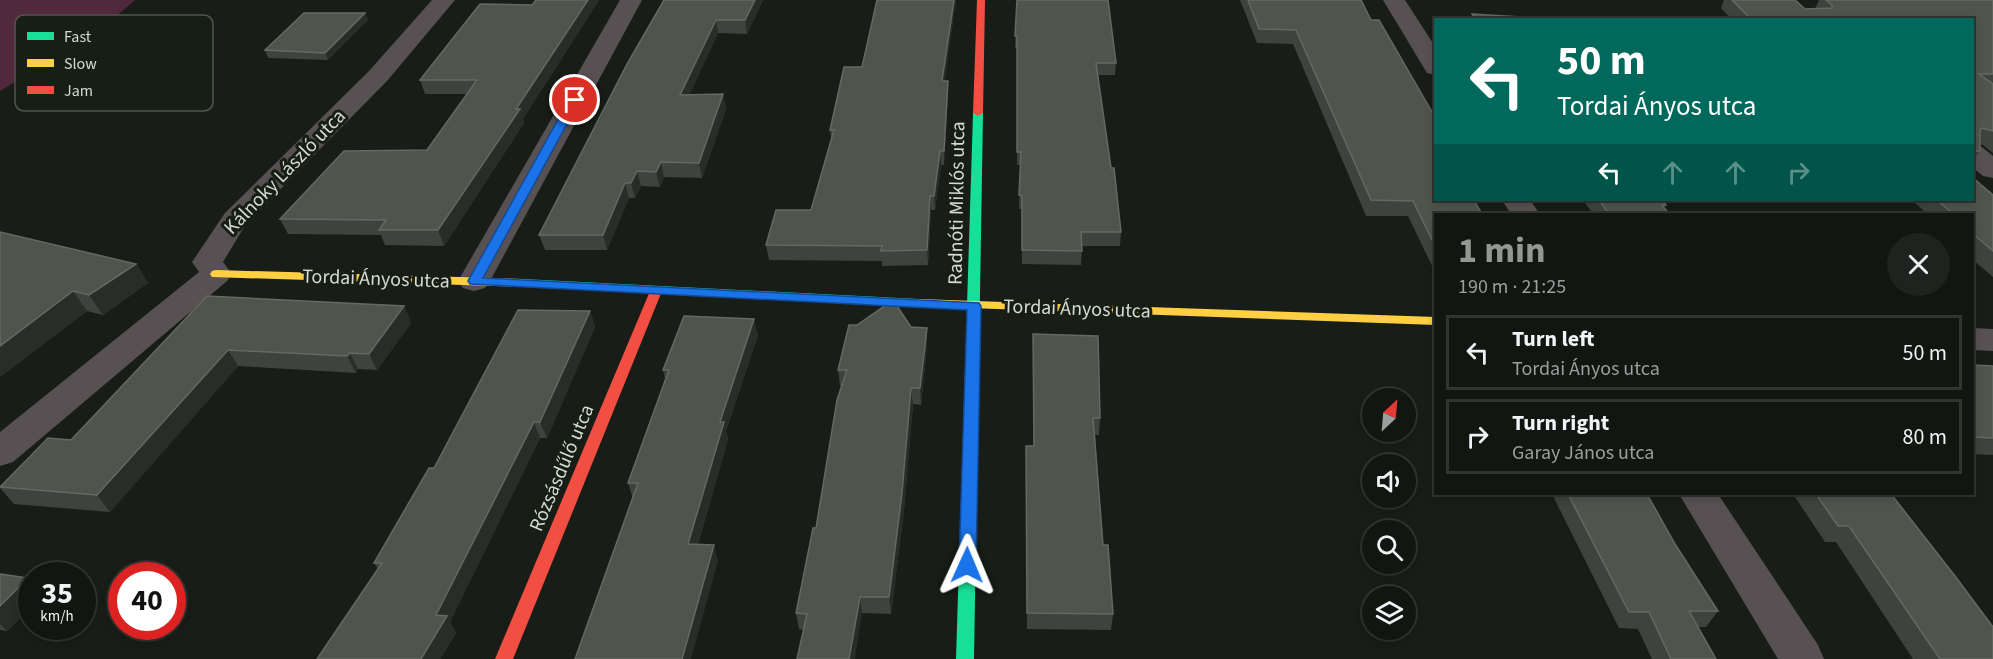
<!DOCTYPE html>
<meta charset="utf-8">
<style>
:root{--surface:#121611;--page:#1f231f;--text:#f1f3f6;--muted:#9c9f9f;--line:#313531;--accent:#939891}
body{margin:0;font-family:"Source Sans 3",sans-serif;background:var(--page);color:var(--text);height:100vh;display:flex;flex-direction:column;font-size:22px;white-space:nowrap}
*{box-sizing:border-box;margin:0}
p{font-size:20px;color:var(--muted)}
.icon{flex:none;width:33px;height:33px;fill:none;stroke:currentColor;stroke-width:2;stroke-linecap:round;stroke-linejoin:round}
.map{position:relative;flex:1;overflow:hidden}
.sheet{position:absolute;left:1434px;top:213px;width:540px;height:282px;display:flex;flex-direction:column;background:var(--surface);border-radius:0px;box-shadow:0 3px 9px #0003,0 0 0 2px var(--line)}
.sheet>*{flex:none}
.hud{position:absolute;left:1434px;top:18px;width:540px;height:183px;border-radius:0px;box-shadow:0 3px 9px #0003,0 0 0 2px var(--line);background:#00695c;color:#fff;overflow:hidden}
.needle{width:39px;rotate:26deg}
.fabs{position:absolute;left:1362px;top:388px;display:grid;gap:12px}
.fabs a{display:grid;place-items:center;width:54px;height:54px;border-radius:50%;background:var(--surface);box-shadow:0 3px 9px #0003,0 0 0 2px var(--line);font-size:30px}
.speed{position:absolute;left:18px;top:562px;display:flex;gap:12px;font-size:30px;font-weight:700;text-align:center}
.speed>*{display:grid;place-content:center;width:78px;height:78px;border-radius:50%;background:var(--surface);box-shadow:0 3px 9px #0003,0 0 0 2px var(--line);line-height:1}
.speed small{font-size:15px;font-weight:400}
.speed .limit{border:9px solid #d22;background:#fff;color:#111}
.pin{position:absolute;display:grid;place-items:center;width:51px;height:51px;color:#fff;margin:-26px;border:3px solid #fff;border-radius:50%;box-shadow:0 2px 6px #0007}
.me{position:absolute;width:66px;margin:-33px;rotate:1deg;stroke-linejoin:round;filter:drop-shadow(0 0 4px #0008)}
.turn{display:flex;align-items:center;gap:21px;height:126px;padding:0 24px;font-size:27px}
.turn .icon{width:78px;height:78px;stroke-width:2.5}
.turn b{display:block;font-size:42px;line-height:51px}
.lanes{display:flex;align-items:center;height:57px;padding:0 24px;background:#0003;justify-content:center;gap:30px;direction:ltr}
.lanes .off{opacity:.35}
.round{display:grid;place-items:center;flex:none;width:63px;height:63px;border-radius:32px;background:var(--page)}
.overview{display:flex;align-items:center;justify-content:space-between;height:102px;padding:0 24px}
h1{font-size:36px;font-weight:700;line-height:45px;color:var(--accent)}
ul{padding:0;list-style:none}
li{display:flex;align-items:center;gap:18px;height:75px;margin:0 12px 9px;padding:0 12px;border:3px solid var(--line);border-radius:0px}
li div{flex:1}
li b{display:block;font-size:22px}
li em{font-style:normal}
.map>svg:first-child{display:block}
.green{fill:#50293c}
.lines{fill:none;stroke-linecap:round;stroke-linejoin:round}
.street{fill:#585153;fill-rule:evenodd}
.fast{fill:#16e098;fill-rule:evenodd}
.slow{fill:#ffcf43;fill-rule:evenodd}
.jam{fill:#f24e42;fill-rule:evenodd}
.wall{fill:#3f433d}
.shaded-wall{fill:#292d27}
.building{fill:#4f544d;stroke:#646962;stroke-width:1.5}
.route{fill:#1a73e8;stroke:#114b97;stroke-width:1.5}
.labels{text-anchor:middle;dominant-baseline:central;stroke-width:6;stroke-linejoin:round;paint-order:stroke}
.street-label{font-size:20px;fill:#d5dad3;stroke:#171f15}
.key{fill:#171f15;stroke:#50574e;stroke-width:1.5}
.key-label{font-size:16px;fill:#d5dad3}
</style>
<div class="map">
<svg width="1993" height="659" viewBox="0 0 1993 659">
<rect width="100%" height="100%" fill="#181d17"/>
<path class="green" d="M0 0H135L98 32 0 91Z"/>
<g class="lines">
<g class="street">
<path d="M432 0H455L387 81 246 224 223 262 232 274 227 281 13 462 0 466V432L199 272 192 262 225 213 369 71Z"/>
<path d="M620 0H642L490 281 485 288 474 291 463 288 458 281Z"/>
<path d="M1383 0H1405L1436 48V75L1427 73Z"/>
<path d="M1972 145 1982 147 1993 156V178L1983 176 1972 167Z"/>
<path d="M1502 200H1530L1540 214H1511Z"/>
<path d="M1972 328 1993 329V351L1972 350Z"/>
<path d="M1679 494H1718L1818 645 1824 659H1778Z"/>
</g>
<g class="fast">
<path d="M978 110 983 113 974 659H956L973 113Z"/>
<path d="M523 279 919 299 926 303 919 307 518 286 517 283Z"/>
</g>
<g class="slow">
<path d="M216 270 523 279 529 283 523 287 212 277 210 274 212 271Z"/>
<path d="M919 299 1436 317V325L914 306 912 303 914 300Z"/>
</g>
<g class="jam">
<path d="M977 0H985L983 113 978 116 973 113Z"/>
<path d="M656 287 662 291 513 659H495L650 291Z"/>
</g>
</g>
<g class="wall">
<path d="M536 0H599L523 119 524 123 444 246 385 245 381 235 288 234 280 219 427 150 467 94H425L420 80 532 5Z"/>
<path d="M664 0H763L747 34 718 33 689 95 723 94 726 109 702 178 664 177 660 187 641 186 635 198H629L607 250H545L539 235Z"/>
<path d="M877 0H956L944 81 948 94 944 165H941L935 210H931L928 265 882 266V261L769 260 766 245 811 210 831 139 830 130 862 67Z"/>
<path d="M1017 0 1116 63 1115 75H1098L1111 168 1121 232 1120 246H1082L1081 265 1022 264V209H1019L1020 165H1017V48H1015Z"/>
<path d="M1240 0H1361L1436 214V274L1408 216H1366L1293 44 1257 43Z"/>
<path d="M1724 0H1795L1805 9H1815L1819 0H1993V153L1983 145 1980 144V151L1972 162V20H1732L1721 8Z"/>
<path d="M365 13 368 20 328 60 268 58 265 50Z"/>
<path d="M1993 195V277L1972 259V214H1927L1912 200H1972Z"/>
<path d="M1583 200H1662L1666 205 1664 208 1669 214H1593Z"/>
<path d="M0 232 136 264 148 283 103 315 87 311 0 377Z"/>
<path d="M207 296 404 306 411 323 377 370 358 369 356 373 238 366 110 512 14 504 0 488V486L71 440Z"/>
<path d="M590 311 595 327 547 438H540L450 622 456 633 440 659H317L378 569 374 563 434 468Z"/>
<path d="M911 327 927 328V345L921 405 913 404 904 510 891 614 862 613 803 630 799 629 796 613 816 528 841 386H840L838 370Z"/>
<path d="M1033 334 1100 418 1099 435H1095L1103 545 1113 614 1111 630 1027 629 1026 462V446H1034Z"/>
<path d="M758 335 726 431 728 439 698 544 718 561 633 499 628 483 665 379 663 370Z"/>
<path d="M1972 365 1993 366V455L1972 454Z"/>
<path d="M1552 494H1647L1675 544 1718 611 1706 627H1698L1716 659H1652L1638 629 1619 628Z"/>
<path d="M1793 494H1891L1993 659H1913L1836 542H1825Z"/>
<path d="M0 574 28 578 32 582V607L7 631 0 630Z"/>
</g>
<g class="shaded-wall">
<path d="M588 0H599L523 119 524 123 444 246 438 230 516 109Z"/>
<path d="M755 0H763L747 34 745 20Z"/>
<path d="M954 0H956L943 94 942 81Z"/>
<path d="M365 13 368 20 328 60 325 53Z"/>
<path d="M716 20 718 33 683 109 680 95Z"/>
<path d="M948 81V94L944 165V151Z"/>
<path d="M723 94 726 109 702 178 699 163Z"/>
<path d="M940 151 941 165 935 210 934 196Z"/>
<path d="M661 162 664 177 660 187 656 172Z"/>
<path d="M637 171 641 186 635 198 631 183Z"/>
<path d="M625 183 629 198 607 250 603 235Z"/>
<path d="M930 196 931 210 928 265 927 250Z"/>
<path d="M136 264 148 283 103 315 89 295Z"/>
<path d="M73 291 87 311 0 377V346Z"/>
<path d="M404 306 411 323 377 370 369 354Z"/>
<path d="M590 311 595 327 547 438 540 422Z"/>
<path d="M754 319 758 335 726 431 728 439 693 560 688 544 720 422Z"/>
<path d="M927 328V345L921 405 920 388Z"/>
<path d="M228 350 238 366 110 512 97 495Z"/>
<path d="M350 353 358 369 356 373 347 356Z"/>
<path d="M911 388 913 404 904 510 891 614 889 597Z"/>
<path d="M534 422 540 438 450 622 456 633 440 659H421L436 615Z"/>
<path d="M714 545 718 561 691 659H682Z"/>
<path d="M28 578 32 582V607L7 631 0 624V606Z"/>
<path d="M860 597 862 613 855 659H849Z"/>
</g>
<g class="building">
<path d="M536 0H588L516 109H520L438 230H379L386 220 280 219 344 151 427 150 477 80H420L480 4 532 5Z"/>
<path d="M664 0H755L745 20H716L680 95 723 94 699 163 661 162 656 172 637 171 631 183H625L603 235H539L627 64Z"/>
<path d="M877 0H954L942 81H948L944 151H940L934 196H930L927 250 881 251 882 246 766 245 776 210H811L834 130H830L844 67H862Z"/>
<path d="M1017 0H1108L1116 63H1096L1111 168H1114L1121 232H1081L1082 251 1022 250V196L1019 195 1021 152H1017V36H1015Z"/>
<path d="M1248 0H1361L1371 20H1379L1436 119V200H1474L1482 214H1436V248L1413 201 1371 200 1296 30 1259 29Z"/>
<path d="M1732 0H1795L1805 9 1832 8V5L1826 0H1993V74H1979L1993 84V131L1982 128 1980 130V151H1972V20H1752Z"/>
<path d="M304 13H365L325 53 265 50Z"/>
<path d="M1472 14 1555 19 1556 20H1476Z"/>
<path d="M1972 177 1993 195V251L1972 233V214H1953L1937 200H1972Z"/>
<path d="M1599 200H1662L1666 205H1662L1669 214H1609Z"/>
<path d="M0 232 136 264 89 295 73 291 0 346Z"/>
<path d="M207 296 404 306 369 354 350 353 347 356 228 350 97 495 0 487 48 438 71 440Z"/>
<path d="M893 300 911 327 927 328 920 388H911L902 493 889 597H860L849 659H797L807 614 796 613 813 528H816L837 400 847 370H838L849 325H857Z"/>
<path d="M518 310 590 311 540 422H534L436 615 447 616 421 659H317L382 563H374L429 468H434Z"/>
<path d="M684 316 754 319 720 422H724L688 544 714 545 682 659H575L638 483H628L669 370H663Z"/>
<path d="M1033 334 1098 336 1100 418H1093L1103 545H1108L1113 614 1027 613 1026 446H1034Z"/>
<path d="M1972 365 1993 366V438L1972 437Z"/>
<path d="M1568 494H1647L1675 544 1718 611H1689L1716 659H1671L1649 612H1629Z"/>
<path d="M1816 494H1891L1955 576 1993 627V659H1940L1849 526H1838Z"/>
<path d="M0 574 28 578 0 606Z"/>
</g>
<path class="route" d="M575 97 580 100 483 278 979 303 981 306 976 565 973 570 967 572 961 570 959 565 967 310 470 284 468 281 569 100Z"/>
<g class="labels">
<g class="street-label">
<text transform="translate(285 172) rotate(-46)">Kálnoky László utca</text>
<text transform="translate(957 203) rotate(-89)">Radnóti Miklós utca</text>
<text transform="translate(376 279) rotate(2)">Tordai Ányos utca</text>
<text transform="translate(1077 309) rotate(2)">Tordai Ányos utca</text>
<text transform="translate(562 468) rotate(-67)">Rózsásdűlő utca</text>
</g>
</g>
<rect x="15" y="15" width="198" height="96" rx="9" class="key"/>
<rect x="27" y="32" width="27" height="8" fill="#16e098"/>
<rect x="27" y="59" width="27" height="8" fill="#ffcf43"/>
<rect x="27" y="86" width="27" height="8" fill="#f24e42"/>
<g class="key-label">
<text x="64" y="42">Fast</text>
<text x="64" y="69">Slow</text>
<text x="64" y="96">Jam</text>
</g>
</svg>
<div class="fabs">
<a><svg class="needle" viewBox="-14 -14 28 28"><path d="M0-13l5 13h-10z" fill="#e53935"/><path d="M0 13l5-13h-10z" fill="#9c9f9f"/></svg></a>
<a><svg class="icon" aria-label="sound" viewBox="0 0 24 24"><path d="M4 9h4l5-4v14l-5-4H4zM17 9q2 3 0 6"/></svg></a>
<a><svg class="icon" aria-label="search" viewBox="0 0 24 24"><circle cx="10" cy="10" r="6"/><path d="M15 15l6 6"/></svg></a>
<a><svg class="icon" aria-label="layers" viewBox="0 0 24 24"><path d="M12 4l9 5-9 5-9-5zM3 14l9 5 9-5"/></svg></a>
</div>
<div class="speed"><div>35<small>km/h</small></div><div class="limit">40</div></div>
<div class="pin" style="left:575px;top:100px;background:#d93025"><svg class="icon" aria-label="arrive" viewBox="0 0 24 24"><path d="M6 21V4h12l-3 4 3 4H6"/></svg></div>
<svg class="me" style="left:967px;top:565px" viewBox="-20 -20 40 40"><path d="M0-17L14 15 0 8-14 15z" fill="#1a73e8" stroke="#fff" stroke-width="4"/></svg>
<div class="hud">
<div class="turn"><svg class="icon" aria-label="left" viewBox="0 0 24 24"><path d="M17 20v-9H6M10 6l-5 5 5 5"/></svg><div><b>50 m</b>Tordai Ányos utca</div></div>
<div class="lanes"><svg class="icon" aria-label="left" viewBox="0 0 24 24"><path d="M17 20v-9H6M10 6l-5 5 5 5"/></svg><svg class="icon off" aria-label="ahead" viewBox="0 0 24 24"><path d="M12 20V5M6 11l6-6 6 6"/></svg><svg class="icon off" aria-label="ahead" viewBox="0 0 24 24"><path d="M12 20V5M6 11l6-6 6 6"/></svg><svg class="icon off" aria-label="right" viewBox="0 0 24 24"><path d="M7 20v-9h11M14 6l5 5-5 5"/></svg></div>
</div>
<section class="sheet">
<div class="overview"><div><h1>1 min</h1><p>190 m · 21:25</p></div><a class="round"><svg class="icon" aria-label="close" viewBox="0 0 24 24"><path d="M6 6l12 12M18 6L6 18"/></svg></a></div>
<ul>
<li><svg class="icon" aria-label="left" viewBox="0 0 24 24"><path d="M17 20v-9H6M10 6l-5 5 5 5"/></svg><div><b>Turn left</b><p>Tordai Ányos utca</p></div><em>50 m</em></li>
<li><svg class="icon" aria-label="right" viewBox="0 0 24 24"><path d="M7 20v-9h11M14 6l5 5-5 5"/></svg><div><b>Turn right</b><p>Garay János utca</p></div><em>80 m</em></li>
</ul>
</section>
</div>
